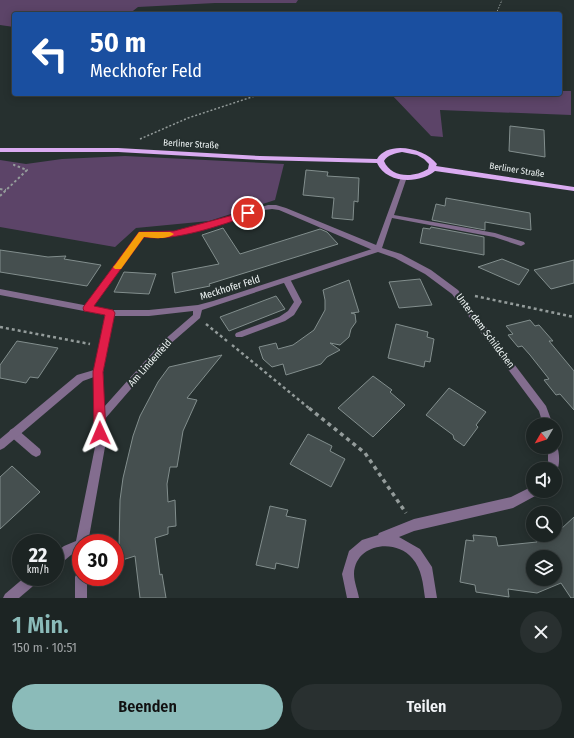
<!DOCTYPE html>
<html lang="de">
<meta charset="utf-8">
<style>
:root{--surface:#1c2423;--page:#293030;--text:#f1f3f6;--muted:#a0a4a6;--line:#3a4141;--accent:#8bbbb9}
body{margin:0;font-family:"Fira Sans Condensed",sans-serif;background:var(--page);color:var(--text);height:100vh;display:flex;flex-direction:column;font-size:15px;white-space:nowrap}
*{box-sizing:border-box;margin:0}
p{font-size:13px;color:var(--muted)}
.icon{flex:none;width:22px;height:22px;fill:none;stroke:currentColor;stroke-width:2;stroke-linecap:round;stroke-linejoin:round}
.map{position:relative;height:598px;overflow:hidden}
.details{display:flex;flex-direction:column;background:var(--surface);flex:1}
.details>*{flex:none}
.hud{position:absolute;left:12px;top:12px;width:550px;height:84px;border-radius:4px;box-shadow:0 2px 10px #0003,0 0 0 1px var(--line);background:#1a4fa0;color:#fff;overflow:hidden}
.needle{width:26px;rotate:231deg}
.tools{position:absolute;left:526px;top:418px;display:grid;gap:8px}
.tools a{display:grid;place-items:center;width:36px;height:36px;border-radius:50%;background:var(--surface);box-shadow:0 2px 10px #0003,0 0 0 1px var(--line);font-size:20px}
.speed{position:absolute;left:12px;top:534px;display:flex;gap:8px;font-size:20px;font-weight:700;text-align:center}
.speed>*{display:grid;place-content:center;width:52px;height:52px;border-radius:50%;background:var(--surface);box-shadow:0 2px 10px #0003,0 0 0 1px var(--line);line-height:1}
.speed small{font-size:10px;font-weight:400}
.speed .limit{border:6px solid #d22;background:#fff;color:#111}
.pin{position:absolute;display:grid;place-items:center;width:34px;height:34px;color:#fff;margin:-17px;border:2px solid #fff;border-radius:50%;box-shadow:0 1px 4px #0007}
.me{position:absolute;width:44px;margin:-22px;rotate:359deg;stroke-linejoin:round;filter:drop-shadow(0 0 3px #0008)}
.turn{display:flex;align-items:center;gap:14px;height:84px;padding:0 12px;font-size:18px}
.turn .icon{width:52px;height:52px;stroke-width:2.5}
.turn b{display:block;font-size:28px;line-height:34px}
.round{display:grid;place-items:center;flex:none;width:42px;height:42px;border-radius:21px;background:var(--page)}
.overview{display:flex;align-items:center;justify-content:space-between;height:68px;padding:0 12px}
h1{font-size:24px;font-weight:600;line-height:30px;color:var(--accent)}
.primary-button{display:flex;gap:8px;margin-top:auto;padding:8px 12px}
.primary-button a{flex:1;height:46px;border-radius:24px;background:var(--accent);color:#111;font-size:16px;font-weight:600;line-height:46px;text-align:center}
.primary-button a+a{background:var(--page);color:var(--text)}
.map>svg:first-child{display:block}
.green{fill:#5c4468}
.building{fill:#454f4f;stroke:#828e8d;fill-rule:evenodd}
.lines{fill:none;stroke-linecap:round;stroke-linejoin:round}
.path-far4{stroke:#949c9b;stroke-width:1;stroke-dasharray:1.5 1.5;stroke-linecap:butt}
.path-far3{stroke:#949c9b;stroke-width:1.5;stroke-dasharray:2 2;stroke-linecap:butt}
.path-far2{stroke:#949c9b;stroke-width:2;stroke-dasharray:2.5 2.5;stroke-linecap:butt}
.path-far1{stroke:#949c9b;stroke-width:2.5;stroke-dasharray:3 3;stroke-linecap:butt}
.path{stroke:#949c9b;stroke-width:3.5;stroke-dasharray:4 4;stroke-linecap:butt}
.service{fill:#836d8f;fill-rule:evenodd}
.minor{fill:#836d8f;fill-rule:evenodd}
.primary{fill:#daabf1;fill-rule:evenodd}
.route{fill:#e11d48;stroke:#92132f}
.slow{fill:#f59e0b}
.labels{text-anchor:middle;dominant-baseline:central;stroke-width:4;stroke-linejoin:round;paint-order:stroke}
.far-street-label{font-size:9px;fill:#f0f6f6;stroke:#26302f}
.street-label{font-size:10px;fill:#f0f6f6;stroke:#26302f}
</style>
<div class="map">
<svg width="574" height="598" viewBox="0 0 574 598">
<rect width="100%" height="100%" fill="#26302f"/>
<g class="green">
<path d="M0 0H298L296 3H215L138 7 129 14H14V27L0 25Z"/>
<path d="M560 91H571V115L440 110 443 137 431 136 391 94H560Z"/>
<path d="M125 156 284 164 275 200 209 221 136 228 115 247 0 227V160L26 164 62 159Z"/>
</g>
<g class="building">
<path d="M510 126 544 130 545 157 509 151Z"/>
<path d="M306 170 328 172 327 176 359 178 358 202 354 201 353 220 332 218 334 198 303 195Z"/>
<path d="M446 198 530 213 531 230 485 222V230L432 220 436 204 445 206Z"/>
<path d="M431 227 484 237V255L420 243 423 228 430 229Z"/>
<path d="M223 228 240 254 320 229 327 232 338 244 209 284 210 286 175 293 172 273 219 264 202 235Z"/>
<path d="M0 250 48 257 66 256 64 259 101 265 87 286 0 272Z"/>
<path d="M502 259 529 270 519 285 478 267Z"/>
<path d="M574 260V283L551 289 534 270Z"/>
<path d="M124 272 156 274 149 294 114 292Z"/>
<path d="M420 279 432 305 399 308 389 282Z"/>
<path d="M349 280 359 312 351 313 355 314 356 322 351 329 349 337 340 345 330 343 340 350 327 357 321 364 286 375 283 364 272 367 263 359 259 347 276 343 278 349 293 345 314 330 325 310V300L323 290Z"/>
<path d="M276 296 285 309 229 331 220 317Z"/>
<path d="M530 320 535 326 539 325 553 341H549L574 371V410L560 394 556 395 544 380 549 379 530 355 522 346 518 347 508 335 513 334 506 326Z"/>
<path d="M396 324 428 332 427 337 434 339 430 362 425 361 424 367 388 358Z"/>
<path d="M17 341 58 348 38 378 30 377 26 383 0 378V365Z"/>
<path d="M222 355 187 398 197 400 183 431 177 467H170L167 484 168 502 175 500 176 526 168 527V534L155 538 160 575 162 574 166 598H140L135 556 119 561V549L120 500 123 478 133 436 140 416 158 382 169 367Z"/>
<path d="M373 376 392 390 390 392 405 405 373 437 338 408Z"/>
<path d="M449 388 486 412 476 425 478 427 464 446 454 439 453 435 426 415Z"/>
<path d="M308 434 332 446 330 451 345 459 331 487 290 464Z"/>
<path d="M12 466 40 492 0 529V477Z"/>
<path d="M270 506 288 510 286 516 306 520 298 568 276 563 275 569 256 565Z"/>
<path d="M574 517V598H571L561 583 537 593 508 589 509 597 476 592 475 585 460 582 466 540 474 541 473 535 496 537 498 546 537 542 536 540 548 535H555V532L561 529ZM533 557H555V579H533Z"/>
</g>
<g class="lines">
<path class="path-far4" d="M496 14 502 0"/>
<path class="path-far3" d="M140 139 188 118 261 94"/>
<g class="path-far2">
<path d="M0 189 6 190"/>
<path d="M0 196 27 170 14 165 15 162"/>
</g>
<g class="path-far1">
<path d="M475 296 574 317"/>
<path d="M206 324 227 341"/>
<path d="M0 327 90 344"/>
<path d="M232 345 310 409"/>
</g>
<path class="path" d="M309 408 365 453 406 513"/>
<g class="service">
<path d="M268 205H276L286 208 381 247 382 249 378 251H375L279 210 272 209 264 210C224 221 187 240 144 236L90 310 87 311 83 308 140 232 166 233 191 228Z"/>
<path d="M287 278 290 279 302 302 294 315 285 321 242 337H236L235 335 236 333 279 317 288 311 294 302 283 281Z"/>
<path d="M14 428 18 430 40 449 41 452 40 455 36 457 32 455 10 436 9 433 10 430Z"/>
</g>
<g class="minor">
<path d="M404 175 407 177 394 215 495 233 524 242 525 244 521 246 494 237 392 218 382 248 401 254 431 270 458 290 546 406 553 425H543L539 411 452 294 425 274 395 258 378 252 202 310 200 318 169 345 104 420 105 447 88 543H81V552L71 555 59 565 55 567V553L64 546 76 541 95 447 94 377 83 381 4 448 0 450V439L77 375 94 370 105 315 0 295V289L110 310H149L198 305 213 301 375 248 401 177ZM193 311V315L163 341 104 407 103 372 114 316H149Z"/>
<path d="M555 443C560 448 561 469 555 473V469H548V447H555Z"/>
<path d="M533 486V491H538L537 495 513 508 414 531 399 537 420 549 432 567 437 598H425C423 584 422 569 412 558 395 538 355 544 354 574 354 582 358 591 359 598H347L342 574 349 551 362 540 378 535 379 533 414 519 511 497Z"/>
<path d="M81 571V577H87V598H75V577L77 573Z"/>
<path d="M25 577H41L39 581 19 598H3L5 594Z"/>
</g>
<path class="primary" d="M0 148H118L260 156 377 159C388 140 425 148 437 164L436 166 574 187V191L435 171C420 184 386 184 377 163L260 160 118 152H0ZM402 152 417 155 424 159 429 164 428 169C414 178 391 178 384 161 387 155 396 153 402 152Z"/>
</g>
<path class="route" d="M248 211 252 213 251 215C221 225 175 242 144 237L94 306 113 310 115 313 103 372 106 433 104 436 100 438 96 436 94 433 93 372 105 315 84 311 83 308 84 306 139 232 174 231Z"/>
<path class="slow" d="M139 232H170L174 234C167 240 152 238 144 237L121 269H115L113 267 115 265Z"/>
<g class="labels">
<g class="far-street-label">
<text transform="translate(191 144) rotate(3)">Berliner Straße</text>
<text transform="translate(517 170) rotate(9)">Berliner Straße</text>
</g>
<g class="street-label">
<text transform="translate(230 288) rotate(-17)">Meckhofer Feld</text>
<text transform="translate(485 331) rotate(53)">Unter dem Schildchen</text>
<text transform="translate(150 363) rotate(-48)">Am Lindenfeld</text>
</g>
</g>
</svg>
<div class="tools">
<a><svg class="needle" viewBox="-14 -14 28 28"><path d="M0-13l5 13h-10z" fill="#e53935"/><path d="M0 13l5-13h-10z" fill="#a0a4a6"/></svg></a>
<a><svg class="icon" aria-label="sound" viewBox="0 0 24 24"><path d="M4 9h4l5-4v14l-5-4H4zM17 9q2 3 0 6"/></svg></a>
<a><svg class="icon" aria-label="search" viewBox="0 0 24 24"><circle cx="10" cy="10" r="6"/><path d="M15 15l6 6"/></svg></a>
<a><svg class="icon" aria-label="layers" viewBox="0 0 24 24"><path d="M12 4l9 5-9 5-9-5zM3 14l9 5 9-5"/></svg></a>
</div>
<div class="speed"><div>22<small>km/h</small></div><div class="limit">30</div></div>
<div class="pin" style="left:248px;top:213px;background:#d93025"><svg class="icon" aria-label="arrive" viewBox="0 0 24 24"><path d="M6 21V4h12l-3 4 3 4H6"/></svg></div>
<svg class="me" style="left:100px;top:433px" viewBox="-20 -20 40 40"><path d="M0-17L14 15 0 8-14 15z" fill="#e11d48" stroke="#fff" stroke-width="4"/></svg>
<div class="hud">
<div class="turn"><svg class="icon" aria-label="left" viewBox="0 0 24 24"><path d="M17 20v-9H6M10 6l-5 5 5 5"/></svg><div><b>50 m</b>Meckhofer Feld</div></div>
</div>
</div>
<section class="details">
<div class="overview"><div><h1>1 Min.</h1><p>150 m · 10:51</p></div><a class="round"><svg class="icon" aria-label="close" viewBox="0 0 24 24"><path d="M6 6l12 12M18 6L6 18"/></svg></a></div>
<div class="primary-button"><a>Beenden</a><a>Teilen</a></div>
</section>
